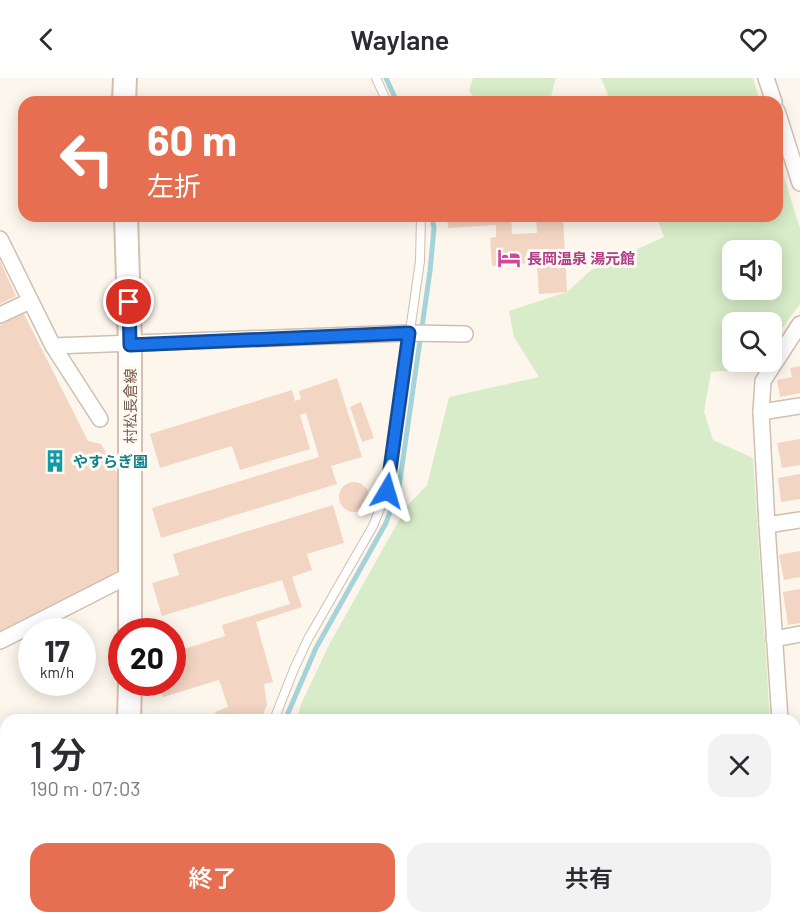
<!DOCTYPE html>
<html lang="ja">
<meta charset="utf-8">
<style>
:root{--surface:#fff;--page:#f2f2f3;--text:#2b2b33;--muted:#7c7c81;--accent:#e76f51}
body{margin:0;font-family:Barlow,"Noto Sans JP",sans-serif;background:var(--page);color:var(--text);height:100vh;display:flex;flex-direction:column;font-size:22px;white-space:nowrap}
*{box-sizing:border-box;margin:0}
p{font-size:20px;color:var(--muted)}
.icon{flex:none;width:33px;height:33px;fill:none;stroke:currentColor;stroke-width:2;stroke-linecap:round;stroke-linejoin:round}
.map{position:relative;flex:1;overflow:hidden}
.drawer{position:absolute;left:0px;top:636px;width:801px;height:210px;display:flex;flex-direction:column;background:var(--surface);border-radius:18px 18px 0 0;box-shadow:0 3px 15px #0003}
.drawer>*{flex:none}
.banner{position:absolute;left:18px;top:18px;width:765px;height:126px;border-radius:18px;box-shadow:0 3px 15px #0003;background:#e76f51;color:#fff;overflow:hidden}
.tools{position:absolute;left:722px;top:162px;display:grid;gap:12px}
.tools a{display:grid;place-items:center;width:60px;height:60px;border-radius:12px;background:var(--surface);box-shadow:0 3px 15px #0003;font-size:30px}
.speed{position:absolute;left:18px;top:540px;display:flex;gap:12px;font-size:30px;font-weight:700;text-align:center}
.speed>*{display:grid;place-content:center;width:78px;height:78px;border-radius:50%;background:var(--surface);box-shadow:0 3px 15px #0003;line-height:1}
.speed small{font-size:15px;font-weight:400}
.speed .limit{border:9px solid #d22;background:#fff;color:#111}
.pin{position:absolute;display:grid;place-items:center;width:51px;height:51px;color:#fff;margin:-26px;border:3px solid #fff;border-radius:50%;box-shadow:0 2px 6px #0007}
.me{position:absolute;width:66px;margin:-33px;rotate:7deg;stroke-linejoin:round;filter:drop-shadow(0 0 4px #0008)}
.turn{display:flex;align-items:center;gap:21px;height:126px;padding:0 30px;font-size:27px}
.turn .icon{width:78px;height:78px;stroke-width:2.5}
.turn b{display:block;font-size:42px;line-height:51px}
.round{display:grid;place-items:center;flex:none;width:63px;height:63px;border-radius:18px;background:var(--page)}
.headline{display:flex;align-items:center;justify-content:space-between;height:102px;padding:0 30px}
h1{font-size:36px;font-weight:600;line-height:45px}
.action{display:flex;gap:12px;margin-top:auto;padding:12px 30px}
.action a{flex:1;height:69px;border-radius:18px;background:var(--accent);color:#fff;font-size:24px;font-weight:600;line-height:69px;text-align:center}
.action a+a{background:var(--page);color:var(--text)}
header{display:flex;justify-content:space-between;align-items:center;height:78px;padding:0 30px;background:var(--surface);font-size:27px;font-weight:600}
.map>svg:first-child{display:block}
.green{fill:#d8ecc9;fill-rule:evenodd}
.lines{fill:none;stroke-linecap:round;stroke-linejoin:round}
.stream{stroke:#a5d3da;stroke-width:5}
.building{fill:#f3d5c3}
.service-casing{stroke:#d1beb0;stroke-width:10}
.minor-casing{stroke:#d1beb0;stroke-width:18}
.secondary-casing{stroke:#d6c0b0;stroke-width:26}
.path{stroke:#d9b8a5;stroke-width:3;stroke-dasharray:1.5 4.5;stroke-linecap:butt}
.service{stroke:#fff;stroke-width:8}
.minor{stroke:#fff;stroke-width:15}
.secondary{stroke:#fff;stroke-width:22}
.route-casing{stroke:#114b97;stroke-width:15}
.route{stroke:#1a73e8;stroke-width:10}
.labels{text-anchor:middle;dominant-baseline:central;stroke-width:6;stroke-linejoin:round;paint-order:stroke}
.hotel-label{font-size:15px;font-weight:bold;fill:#b23c85;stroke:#fffaf3;text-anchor:start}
.street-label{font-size:15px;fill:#7a5c4d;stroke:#fffaf3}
.culture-label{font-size:15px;font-weight:bold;fill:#0d838f;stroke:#fffaf3;text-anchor:start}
</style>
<header><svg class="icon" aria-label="back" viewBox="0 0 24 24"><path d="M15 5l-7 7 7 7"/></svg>Waylane<svg class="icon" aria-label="heart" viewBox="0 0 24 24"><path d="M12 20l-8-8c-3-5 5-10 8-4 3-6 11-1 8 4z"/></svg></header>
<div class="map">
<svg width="800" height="846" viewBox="0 0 800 846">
<rect width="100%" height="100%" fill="#fdf6ec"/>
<g class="green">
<path d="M473 0H556L551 18 543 24H478L469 13Z"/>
<path d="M601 0H753L760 24H611Z"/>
<path d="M777 77 800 150V226L771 265V244H732V284H758L753 290 711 294 704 334 713 362 753 380 770 642H297L301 626 330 565 407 428 427 407 449 319 539 299 514 259 509 233 567 214 591 192 664 159 656 138H777ZM732 172H771V212H732Z"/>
<path d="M795 694 800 702V846H401L391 840H795Z"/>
</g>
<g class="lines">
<g class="stream">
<path d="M386 0 397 24"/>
<path d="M285 642 316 570 386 445 399 409 430 193 434 150 432 138"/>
<path d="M292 840 294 846"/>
</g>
</g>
<g class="building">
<path d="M447 138H511L512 156 537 155 536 138H563L567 214 539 216 536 175H526L527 185 492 188 490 160 496 159V147L448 150Z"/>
<path d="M0 183 16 218 0 226Z"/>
<path d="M24 236 88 363 101 366 120 401 122 495 0 555V247Z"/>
<path d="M800 288V315L780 319 777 302 792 299 790 290Z"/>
<path d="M337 300 362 379 331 388 337 406 161 460 152 430 319 379 306 335 300 337 310 371 240 392 232 368 160 390 150 356 292 312 295 323 301 321 299 313Z"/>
<path d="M361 324 374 360 362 364 350 329Z"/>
<path d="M800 361V387L782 390 777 365Z"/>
<path d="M800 396V421L781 424 778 400Z"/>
<circle cx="354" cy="419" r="15"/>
<path d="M333 427 344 465 307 476 312 492 292 499 302 529 256 544 273 604 264 606 267 627 261 642H218L215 634 228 629 219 602 163 619 160 604H172V575L225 558 222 547 290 526 282 502 162 538 152 505 179 497 173 476Z"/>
<path d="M800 473V499L784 502 779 477Z"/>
<path d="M800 511V545L788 547 783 514Z"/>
</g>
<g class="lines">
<g class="service-casing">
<g id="service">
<path d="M376 0 387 24"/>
<path d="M274 642 294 591 308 561 373 448 387 413 420 183 421 138"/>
<path d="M284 840 285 846"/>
</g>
</g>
<g class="minor-casing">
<g id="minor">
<path d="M766 0 774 24"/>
<path d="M777 33 800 105"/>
<path d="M0 161 53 268 409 255 465 256"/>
<path d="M0 237 30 223"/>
<path d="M53 268 100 341"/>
<path d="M761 334 800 328"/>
<path d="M767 447 800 442"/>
<path d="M774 561 800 556"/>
<path d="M0 563 130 497"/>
<path d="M780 642 767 447 761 334 763 303 800 246"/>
<path d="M795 681 800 689"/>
</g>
</g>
<g class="secondary-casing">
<g id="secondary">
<path d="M124 24 125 0"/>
<path d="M126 138 130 267V554"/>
<path d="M129 642 130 604"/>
<path d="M132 840V846"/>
</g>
</g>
<path class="path" d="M0 838 6 835"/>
<use href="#service" class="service"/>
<use href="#minor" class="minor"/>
<use href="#secondary" class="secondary"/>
</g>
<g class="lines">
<g class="route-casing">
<path id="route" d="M129 224 130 267 409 255 387 413"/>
</g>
<use href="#route" class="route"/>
</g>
<defs>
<g id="hotel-bare" transform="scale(1.8)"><path d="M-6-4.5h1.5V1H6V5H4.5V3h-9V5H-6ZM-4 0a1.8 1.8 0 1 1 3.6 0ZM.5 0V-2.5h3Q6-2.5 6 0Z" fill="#d1479c" stroke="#fffaf3" stroke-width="2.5" paint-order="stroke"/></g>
<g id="building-bare" transform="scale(1.8)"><path d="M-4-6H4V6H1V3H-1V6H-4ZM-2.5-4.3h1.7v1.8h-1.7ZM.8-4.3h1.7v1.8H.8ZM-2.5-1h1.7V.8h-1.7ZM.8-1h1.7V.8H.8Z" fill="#0f9aa8" stroke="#fffaf3" stroke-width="2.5" paint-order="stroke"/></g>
</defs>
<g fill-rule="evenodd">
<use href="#hotel-bare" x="509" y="180"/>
<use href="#building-bare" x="55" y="383"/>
</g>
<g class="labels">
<g class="hotel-label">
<text x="527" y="180">長岡温泉 湯元館</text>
</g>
<g class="street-label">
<text transform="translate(130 328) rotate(-90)">村松長倉線</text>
</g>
<g class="culture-label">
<text x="73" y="383">やすらぎ園</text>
</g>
</g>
</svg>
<div class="tools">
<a><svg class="icon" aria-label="sound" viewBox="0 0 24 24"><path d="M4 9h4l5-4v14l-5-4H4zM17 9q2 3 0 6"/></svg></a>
<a><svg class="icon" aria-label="search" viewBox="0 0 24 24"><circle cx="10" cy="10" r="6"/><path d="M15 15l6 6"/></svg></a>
</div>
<div class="speed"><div>17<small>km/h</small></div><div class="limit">20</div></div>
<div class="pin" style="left:129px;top:224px;background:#d93025"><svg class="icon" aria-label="arrive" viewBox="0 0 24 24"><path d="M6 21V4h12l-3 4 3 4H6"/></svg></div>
<svg class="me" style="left:387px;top:413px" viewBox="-20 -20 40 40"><path d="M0-17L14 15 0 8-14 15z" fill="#1a73e8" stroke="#fff" stroke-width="4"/></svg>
<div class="banner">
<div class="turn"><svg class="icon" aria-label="left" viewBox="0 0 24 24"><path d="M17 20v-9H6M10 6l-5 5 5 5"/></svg><div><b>60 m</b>左折</div></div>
</div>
<section class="drawer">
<div class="headline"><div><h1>1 分</h1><p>190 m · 07:03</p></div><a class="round"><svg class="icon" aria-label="close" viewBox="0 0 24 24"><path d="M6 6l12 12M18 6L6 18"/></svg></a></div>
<div class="action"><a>終了</a><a>共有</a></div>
</section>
</div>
